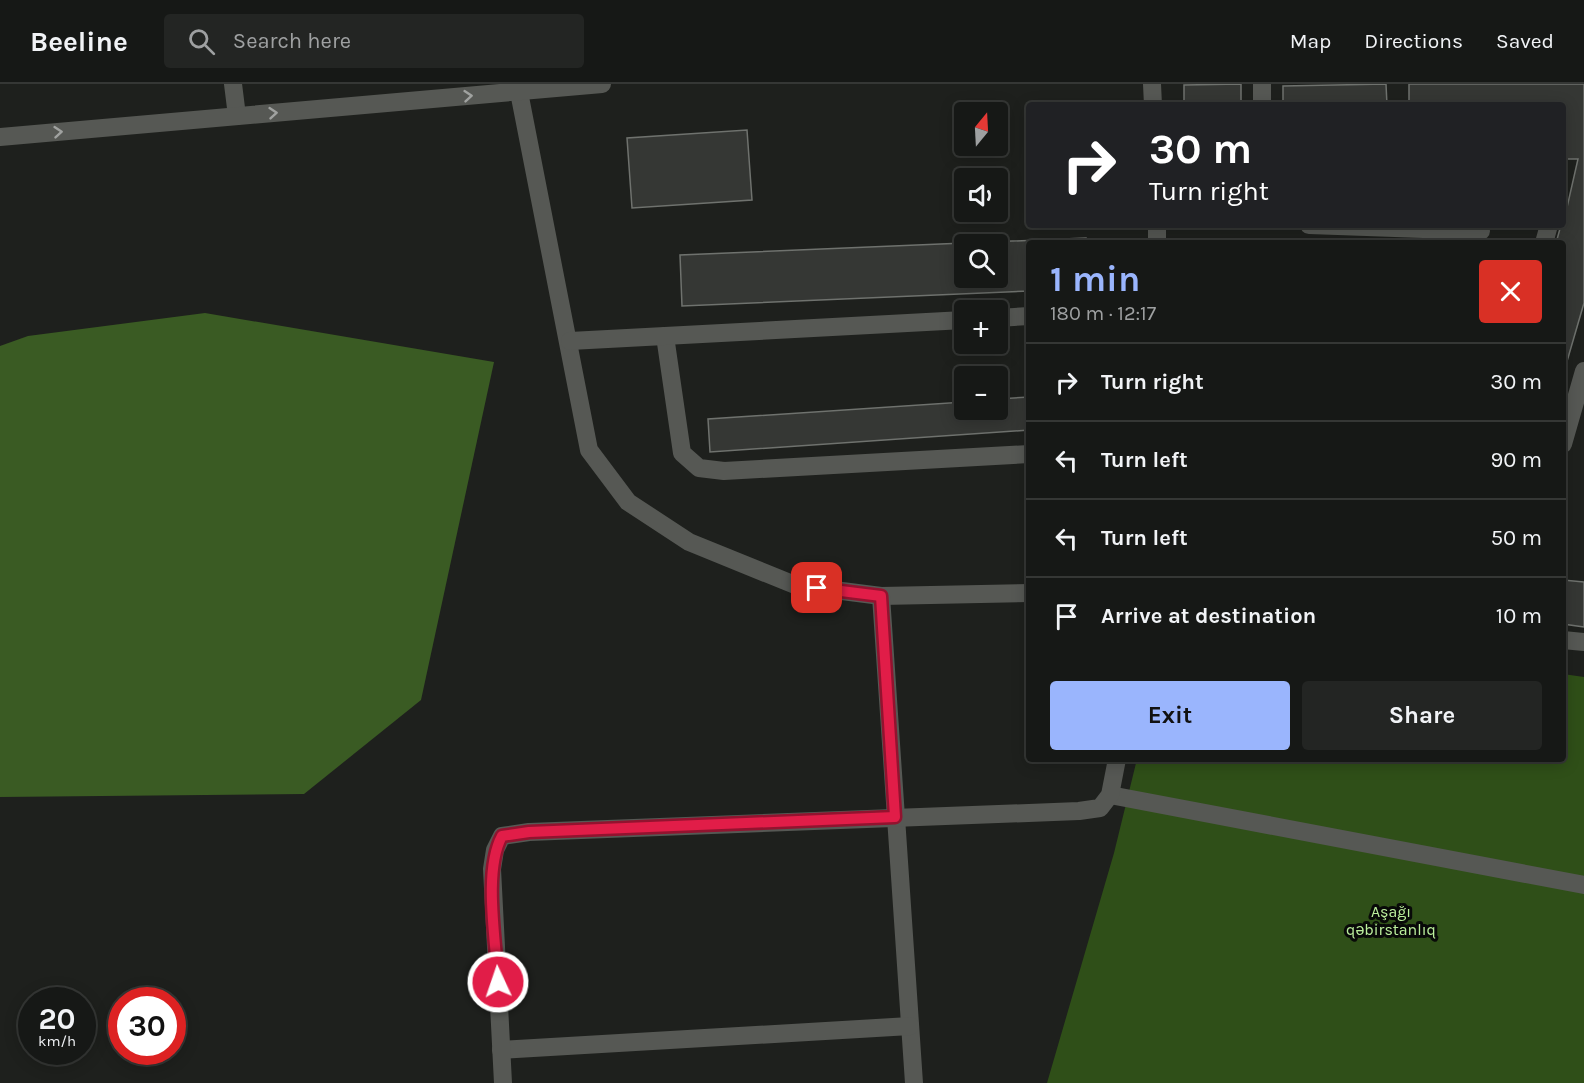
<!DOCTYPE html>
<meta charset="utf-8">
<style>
:root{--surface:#161816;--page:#232523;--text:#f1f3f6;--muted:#9ea0a1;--line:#353735;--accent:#9ab5fd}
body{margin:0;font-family:Karla,sans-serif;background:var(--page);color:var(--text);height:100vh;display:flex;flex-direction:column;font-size:22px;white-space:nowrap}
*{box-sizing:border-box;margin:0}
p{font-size:20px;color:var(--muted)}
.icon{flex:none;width:33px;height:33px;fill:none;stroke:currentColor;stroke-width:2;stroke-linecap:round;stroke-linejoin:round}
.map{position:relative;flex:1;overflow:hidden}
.drawer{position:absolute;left:1026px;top:156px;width:540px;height:522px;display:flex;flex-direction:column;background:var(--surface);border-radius:6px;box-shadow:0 3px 15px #0003,0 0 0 2px var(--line)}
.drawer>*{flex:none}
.top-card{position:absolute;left:1026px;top:18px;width:540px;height:126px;border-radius:6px;box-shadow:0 3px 15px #0003,0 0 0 2px var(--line);background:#202124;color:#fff;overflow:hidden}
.needle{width:39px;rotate:18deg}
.buttons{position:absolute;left:954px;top:18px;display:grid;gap:12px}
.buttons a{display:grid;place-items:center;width:54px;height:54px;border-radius:6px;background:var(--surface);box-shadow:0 3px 15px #0003,0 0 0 2px var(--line);font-size:30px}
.speed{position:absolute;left:18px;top:903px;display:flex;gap:12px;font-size:30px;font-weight:700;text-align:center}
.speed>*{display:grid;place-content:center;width:78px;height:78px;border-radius:50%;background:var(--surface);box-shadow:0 3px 15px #0003,0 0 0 2px var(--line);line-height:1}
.speed small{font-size:15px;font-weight:400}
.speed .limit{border:9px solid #d22;background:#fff;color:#111}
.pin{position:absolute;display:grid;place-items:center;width:51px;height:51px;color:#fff;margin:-26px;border-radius:12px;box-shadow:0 3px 9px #0006}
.me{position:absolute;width:66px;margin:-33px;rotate:357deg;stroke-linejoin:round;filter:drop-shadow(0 0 4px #0008)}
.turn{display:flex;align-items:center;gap:21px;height:126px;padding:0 24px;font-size:27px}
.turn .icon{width:78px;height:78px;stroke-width:2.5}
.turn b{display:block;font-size:42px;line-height:51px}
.round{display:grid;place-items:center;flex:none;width:63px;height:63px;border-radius:6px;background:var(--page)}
.head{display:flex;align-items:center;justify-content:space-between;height:102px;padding:0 24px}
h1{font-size:36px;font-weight:700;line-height:45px;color:var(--accent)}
.button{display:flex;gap:12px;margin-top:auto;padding:12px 24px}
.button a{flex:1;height:69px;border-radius:6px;background:var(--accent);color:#111;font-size:24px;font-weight:700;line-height:69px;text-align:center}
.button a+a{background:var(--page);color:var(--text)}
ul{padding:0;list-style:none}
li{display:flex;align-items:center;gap:18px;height:78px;padding:0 24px;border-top:2px solid var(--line)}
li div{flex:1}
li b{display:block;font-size:22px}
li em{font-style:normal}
header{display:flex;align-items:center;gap:36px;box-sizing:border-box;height:84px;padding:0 30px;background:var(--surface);border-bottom:2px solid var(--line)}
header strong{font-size:28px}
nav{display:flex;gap:33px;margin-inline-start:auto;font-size:21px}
.search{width:420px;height:54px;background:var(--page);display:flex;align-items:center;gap:15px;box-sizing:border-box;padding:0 21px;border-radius:6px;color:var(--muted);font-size:22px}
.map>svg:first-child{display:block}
.green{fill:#2f4f18}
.forest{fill:#3a5b23}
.building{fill:#353734;stroke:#6f726e;stroke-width:1.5;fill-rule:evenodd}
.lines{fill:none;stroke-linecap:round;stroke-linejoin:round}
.minor{stroke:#565854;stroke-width:18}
.oneway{stroke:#a0a2a0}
.route-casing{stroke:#92132f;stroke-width:15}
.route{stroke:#e11d48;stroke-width:10}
.labels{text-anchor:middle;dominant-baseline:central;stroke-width:6;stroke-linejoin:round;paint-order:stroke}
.park-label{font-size:16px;fill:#bcf09d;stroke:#080908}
</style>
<header>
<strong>Beeline</strong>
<div class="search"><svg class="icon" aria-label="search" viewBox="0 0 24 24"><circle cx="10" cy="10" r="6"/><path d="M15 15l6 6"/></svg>Search here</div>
<nav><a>Map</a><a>Directions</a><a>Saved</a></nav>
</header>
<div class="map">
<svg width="1584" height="999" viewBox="0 0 1584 999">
<rect width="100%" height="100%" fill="#1e201d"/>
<path class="green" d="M1563 590 1584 593V999H1047L1114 769 1137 675H1563Z"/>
<path class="forest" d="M205 229 494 278 421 616 304 710 0 713V262L28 252Z"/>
<g class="building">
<path d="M1241 0V21H1184V1Z"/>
<path d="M1386 0 1387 21H1283V2Z"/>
<path d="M1409 0H1584V219L1563 291V159H1556L1561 141H1563L1578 75H1563V21H1409Z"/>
<path d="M747 46 752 116 632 124 627 54Z"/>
<path d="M1086 154V159H1029V207L682 222 680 171ZM964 160H998V194H964Z"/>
<path d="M1029 313V346L710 368 708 335 964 318V326H998V315Z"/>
<path d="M1563 496 1584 498V543L1563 540Z"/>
</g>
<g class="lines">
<g class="minor">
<path d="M233 0 237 32"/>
<path d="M1152 0 1153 21"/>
<path d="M1262 0V21"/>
<path d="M519 8 589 366 628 418 689 458 795 501 881 512 1029 509"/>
<path d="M0 53 602 0"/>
<path d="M1157 141V159"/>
<path d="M1309 141 1481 147"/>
<path d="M1544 159 1549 141"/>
<path d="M998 234 1029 232"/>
<path d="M665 252 682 369 699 384 724 387 1029 370"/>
<path d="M570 257 964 236"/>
<path d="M1563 360 1584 287"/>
<path d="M881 512 914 999"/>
<path d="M1563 556 1584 558"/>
<path d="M1110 711 1584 801"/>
<path d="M501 966 910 942"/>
<path d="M503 999 492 785 495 766 502 752 529 748 1079 727 1100 724 1110 711 1117 675"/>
</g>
</g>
<defs><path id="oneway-chevron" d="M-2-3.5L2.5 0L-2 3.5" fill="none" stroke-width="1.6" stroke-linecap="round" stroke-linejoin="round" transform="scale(1.5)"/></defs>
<g class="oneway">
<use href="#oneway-chevron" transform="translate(468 12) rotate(-5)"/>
<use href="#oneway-chevron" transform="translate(273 29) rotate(-5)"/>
<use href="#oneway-chevron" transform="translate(58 48) rotate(-5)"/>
</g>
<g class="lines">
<g class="route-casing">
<path id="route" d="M498 898C496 857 483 787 502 752L529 748 895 733 881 512 817 504"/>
</g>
<use href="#route" class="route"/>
</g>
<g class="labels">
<g class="park-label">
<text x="1391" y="827">Aşağı<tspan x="1391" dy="18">qəbirstanlıq</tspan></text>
</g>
</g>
</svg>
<div class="buttons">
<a><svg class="needle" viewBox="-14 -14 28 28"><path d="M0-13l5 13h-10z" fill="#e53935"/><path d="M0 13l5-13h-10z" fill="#9ea0a1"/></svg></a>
<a><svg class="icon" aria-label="sound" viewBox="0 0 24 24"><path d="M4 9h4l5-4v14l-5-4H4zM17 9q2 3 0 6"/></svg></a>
<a><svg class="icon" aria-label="search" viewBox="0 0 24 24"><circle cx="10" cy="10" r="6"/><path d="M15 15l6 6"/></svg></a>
<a>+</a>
<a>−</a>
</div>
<div class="speed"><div>20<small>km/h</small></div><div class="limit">30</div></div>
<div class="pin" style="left:817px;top:504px;background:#d93025"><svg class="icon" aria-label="arrive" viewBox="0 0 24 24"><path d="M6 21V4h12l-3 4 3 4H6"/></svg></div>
<svg class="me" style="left:498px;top:898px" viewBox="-20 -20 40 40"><circle r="17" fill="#e11d48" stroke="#fff" stroke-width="3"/><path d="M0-11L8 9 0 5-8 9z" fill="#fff"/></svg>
<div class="top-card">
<div class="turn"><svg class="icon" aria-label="right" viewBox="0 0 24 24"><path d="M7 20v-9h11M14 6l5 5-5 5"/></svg><div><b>30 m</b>Turn right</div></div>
</div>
<section class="drawer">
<div class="head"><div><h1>1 min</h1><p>180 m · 12:17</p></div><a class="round" style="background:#d93025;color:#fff"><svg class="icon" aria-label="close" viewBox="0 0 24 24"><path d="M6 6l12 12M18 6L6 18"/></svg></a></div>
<ul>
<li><svg class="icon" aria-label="right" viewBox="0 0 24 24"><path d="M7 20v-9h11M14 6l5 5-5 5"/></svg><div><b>Turn right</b></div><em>30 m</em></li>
<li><svg class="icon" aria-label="left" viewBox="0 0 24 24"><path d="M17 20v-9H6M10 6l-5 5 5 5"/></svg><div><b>Turn left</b></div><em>90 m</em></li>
<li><svg class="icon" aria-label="left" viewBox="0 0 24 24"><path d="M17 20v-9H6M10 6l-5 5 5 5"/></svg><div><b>Turn left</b></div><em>50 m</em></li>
<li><svg class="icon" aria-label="arrive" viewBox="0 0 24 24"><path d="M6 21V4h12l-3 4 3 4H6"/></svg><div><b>Arrive at destination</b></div><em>10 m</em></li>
</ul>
<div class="button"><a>Exit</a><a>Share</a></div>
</section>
</div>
